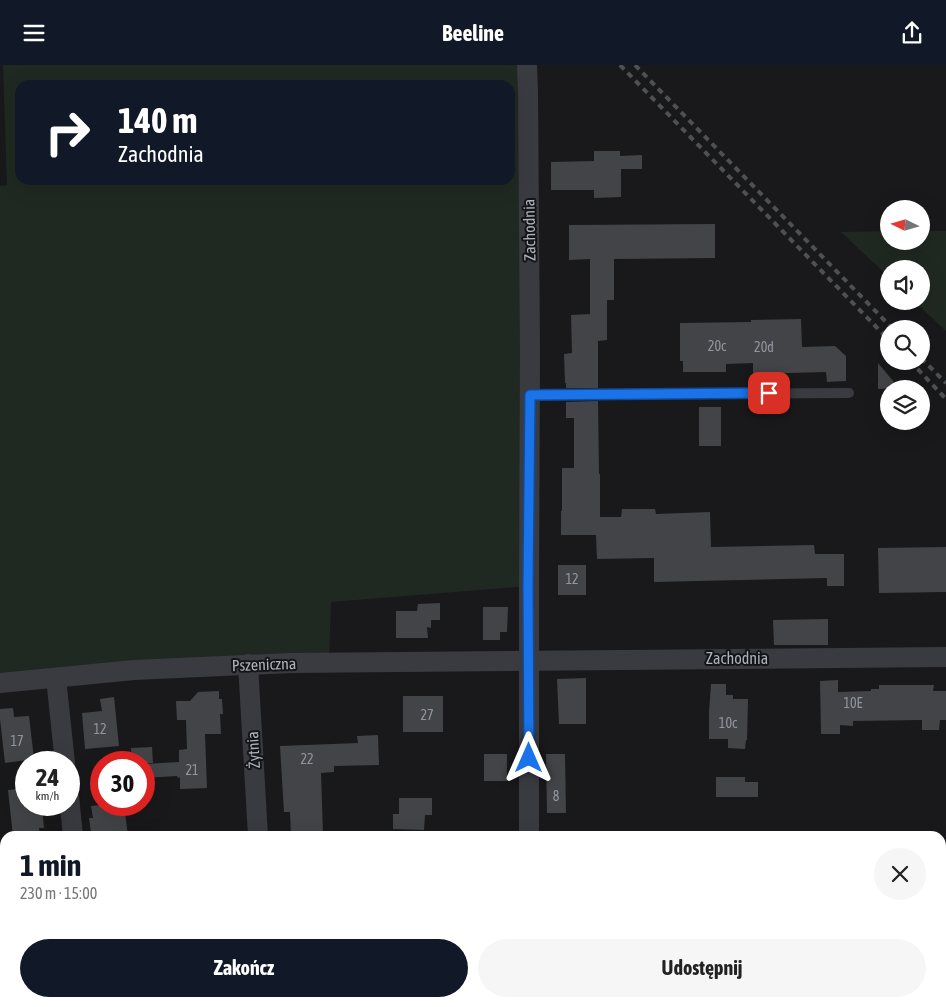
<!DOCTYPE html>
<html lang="pl">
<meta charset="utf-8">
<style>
:root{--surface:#fff;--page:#f6f6f6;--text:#222;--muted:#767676;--accent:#111827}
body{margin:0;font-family:"Asap Condensed",sans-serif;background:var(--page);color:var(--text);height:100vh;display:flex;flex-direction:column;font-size:19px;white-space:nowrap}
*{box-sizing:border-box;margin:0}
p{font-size:16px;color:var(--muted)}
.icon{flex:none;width:28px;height:28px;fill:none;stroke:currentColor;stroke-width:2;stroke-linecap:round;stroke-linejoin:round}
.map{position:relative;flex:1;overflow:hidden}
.sheet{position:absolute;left:0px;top:766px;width:946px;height:176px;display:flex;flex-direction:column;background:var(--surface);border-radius:15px 15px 0 0;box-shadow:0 5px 20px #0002}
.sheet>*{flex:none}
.hud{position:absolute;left:15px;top:15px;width:500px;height:105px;border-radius:15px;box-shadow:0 5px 20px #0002;background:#111827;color:#fff;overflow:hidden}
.needle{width:32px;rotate:275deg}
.controls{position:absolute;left:880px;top:135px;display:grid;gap:10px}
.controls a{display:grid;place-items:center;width:50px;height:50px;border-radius:50%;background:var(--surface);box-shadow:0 5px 20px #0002;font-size:25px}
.speed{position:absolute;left:15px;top:686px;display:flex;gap:10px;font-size:25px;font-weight:700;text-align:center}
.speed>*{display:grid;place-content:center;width:65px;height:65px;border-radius:50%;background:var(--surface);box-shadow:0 5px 20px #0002;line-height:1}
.speed small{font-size:12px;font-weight:400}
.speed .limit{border:8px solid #d22;background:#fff;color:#111}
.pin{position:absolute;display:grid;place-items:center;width:42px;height:42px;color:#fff;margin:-21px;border-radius:10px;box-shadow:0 2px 8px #0006}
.me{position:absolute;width:55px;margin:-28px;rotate:0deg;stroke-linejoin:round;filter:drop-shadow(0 0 4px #0008)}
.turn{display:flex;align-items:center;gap:18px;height:105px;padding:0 20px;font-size:22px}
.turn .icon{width:65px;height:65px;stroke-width:2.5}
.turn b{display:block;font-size:35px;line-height:42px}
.round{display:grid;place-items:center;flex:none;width:52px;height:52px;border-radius:26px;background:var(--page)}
.overview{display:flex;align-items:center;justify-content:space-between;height:85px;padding:0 20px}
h1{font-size:30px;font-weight:700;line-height:38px;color:var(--accent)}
.primary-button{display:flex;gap:10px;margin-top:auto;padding:10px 20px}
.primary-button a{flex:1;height:58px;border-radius:30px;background:var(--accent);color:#fff;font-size:20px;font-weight:700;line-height:58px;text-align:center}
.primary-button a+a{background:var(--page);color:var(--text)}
header{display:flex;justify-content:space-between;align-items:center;height:65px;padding:0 20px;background:var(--accent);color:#fff;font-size:22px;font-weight:700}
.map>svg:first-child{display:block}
.green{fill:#202921;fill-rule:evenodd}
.building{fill:#434448}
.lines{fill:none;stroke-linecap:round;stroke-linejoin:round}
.service{stroke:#3a3b40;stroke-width:10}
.minor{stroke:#3a3b40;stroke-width:20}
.rail{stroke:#4d5055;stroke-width:4;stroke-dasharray:6 5;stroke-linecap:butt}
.route-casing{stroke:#114b97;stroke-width:12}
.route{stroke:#1a73e8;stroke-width:9}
.labels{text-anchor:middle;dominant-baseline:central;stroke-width:4;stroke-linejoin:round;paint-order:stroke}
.number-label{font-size:14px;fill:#91969e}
.street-label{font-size:16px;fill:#abb2bb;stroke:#141416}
</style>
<header><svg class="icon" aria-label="menu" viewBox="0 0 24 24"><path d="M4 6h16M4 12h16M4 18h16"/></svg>Beeline<svg class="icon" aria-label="share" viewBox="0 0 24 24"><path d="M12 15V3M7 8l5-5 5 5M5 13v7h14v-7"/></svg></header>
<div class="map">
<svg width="946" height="942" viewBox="0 0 946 942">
<rect width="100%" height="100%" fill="#19191b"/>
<g class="green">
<path d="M3 0H527L529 521 331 537 329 597 0 618V121L7 120ZM20 20H510V115H20Z"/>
<path d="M889 166V176H921V166H946V266L914 236H921V204H889V212L841 167Z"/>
</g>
<g class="building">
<path d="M594 86H620V91L642 90V104H621V132L594 133V125H551V97L594 96Z"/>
<path d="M715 159V193L614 194V235H607V275L598 276V323H566V318H565L564 289 572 288 571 250 590 249V194L569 195V160Z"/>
<path d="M801 254 802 282 835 281 846 291V316L827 317 826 307 753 309V298L726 299V307H683V296H680V258L751 257V255Z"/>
<path d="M878 298 899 323 878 324Z"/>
<path d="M598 336 599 409H600V452H621L622 444H655L656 449 710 447 711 482 814 480 815 489H844V521H827V513L654 517V493L597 494 596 470H561V446H562V403H574V353H566V337Z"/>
<rect x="699" y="342" width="22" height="39"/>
<path d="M946 482V527L879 528 878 483Z"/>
<rect x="558" y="500" width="28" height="30"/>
<path d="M440 538V555H431V563L427 562 428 573H396V546H417L418 539Z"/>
<path d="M483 542H508L507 567H500V575H483Z"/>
<path d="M828 554V580H774L773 555Z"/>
<path d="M586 613V659H559L557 614Z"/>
<path d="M838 615V627L871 626V624H879V620H934L933 626H946V655H940L939 665H922V655L853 656V661L840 660V669H821L820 616Z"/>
<path d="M711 619H726V630H733V634H748L747 675H746L745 684 728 683V674H709V647Z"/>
<path d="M219 626V634H222L223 649H220L221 669H205L207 723 180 724V712L178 713 177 711 144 713V699L179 697V685L187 684 186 655H177L176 636H190L198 627Z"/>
<rect x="403" y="631" width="40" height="36"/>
<path d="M114 632 119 681 85 684 82 648 102 646 100 634Z"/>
<path d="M13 643 14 652 29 651 34 694 5 698 0 654V644Z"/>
<path d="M378 670 379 700 334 701V707L321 708 323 769 291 771 290 747H284L280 681 358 678 357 671Z"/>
<path d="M152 682 153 698H132L131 683Z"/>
<rect x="484" y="689" width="23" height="27"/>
<path d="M546 689H565L566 748H547Z"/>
<path d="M716 712H745V717H758V732H716Z"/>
<path d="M26 723V740H36L37 743H42L44 763H39L40 771H13L8 725Z"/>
<path d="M399 733H432V750H425L424 765 393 764V749H399Z"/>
<path d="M102 740H124L128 771H95L94 768H91L89 753H93L91 741Z"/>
</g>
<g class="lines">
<path class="service" d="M530 330 849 328"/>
<g class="minor">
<path d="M527 0 528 27 530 287 529 521V771"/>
<path d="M248 599 258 771"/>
<path d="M56 613 65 698"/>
<path d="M0 618 134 605 291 598 946 592"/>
<path d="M69 731 73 771"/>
<path d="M941 894H946"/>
<path d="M92 938V942"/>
<path d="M268 938V942"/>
<path d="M529 938H536"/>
</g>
<g class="rail">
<path d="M620 0 889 275"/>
<path d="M635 0 893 264"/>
<path d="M921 293 946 318"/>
<path d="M910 296 946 334"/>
</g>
</g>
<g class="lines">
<g class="route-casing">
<path id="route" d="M529 693 528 521 530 330 769 328"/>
</g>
<use href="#route" class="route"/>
</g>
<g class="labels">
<g class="number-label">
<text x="717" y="281">20c</text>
<text x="764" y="282">20d</text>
<text x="572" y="514">12</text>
<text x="853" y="638">10E</text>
<text x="427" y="650">27</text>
<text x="728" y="658">10c</text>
<text x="100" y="664">12</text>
<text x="17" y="676">17</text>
<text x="307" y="694">22</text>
<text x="192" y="705">21</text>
<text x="556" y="731">8</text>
</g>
<g class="street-label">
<text transform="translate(529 165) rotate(-91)">Zachodnia</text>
<text x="737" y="593">Zachodnia</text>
<text transform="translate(264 599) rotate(-2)">Pszeniczna</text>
<text transform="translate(253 685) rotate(-93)">Żytnia</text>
</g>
</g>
</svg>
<div class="controls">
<a><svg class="needle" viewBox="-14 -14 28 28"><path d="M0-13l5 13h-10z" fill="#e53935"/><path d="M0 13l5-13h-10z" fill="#767676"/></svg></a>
<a><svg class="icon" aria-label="sound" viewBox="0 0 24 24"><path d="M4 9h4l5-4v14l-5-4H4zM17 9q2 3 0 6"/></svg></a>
<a><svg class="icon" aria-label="search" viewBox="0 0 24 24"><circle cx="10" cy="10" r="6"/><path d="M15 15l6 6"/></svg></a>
<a><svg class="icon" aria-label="layers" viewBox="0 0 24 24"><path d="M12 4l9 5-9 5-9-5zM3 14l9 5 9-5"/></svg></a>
</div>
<div class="speed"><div>24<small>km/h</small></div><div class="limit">30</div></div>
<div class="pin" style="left:769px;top:328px;background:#d93025"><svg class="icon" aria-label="arrive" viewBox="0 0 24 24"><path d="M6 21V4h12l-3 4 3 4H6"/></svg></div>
<svg class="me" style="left:529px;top:693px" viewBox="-20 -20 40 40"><path d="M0-17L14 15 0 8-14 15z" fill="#1a73e8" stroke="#fff" stroke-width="4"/></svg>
<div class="hud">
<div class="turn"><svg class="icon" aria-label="right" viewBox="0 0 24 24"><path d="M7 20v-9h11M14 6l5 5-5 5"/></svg><div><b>140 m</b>Zachodnia</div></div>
</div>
<section class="sheet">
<div class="overview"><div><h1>1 min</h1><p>230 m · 15:00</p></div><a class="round"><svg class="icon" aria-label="close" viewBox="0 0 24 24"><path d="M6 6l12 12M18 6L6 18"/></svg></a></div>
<div class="primary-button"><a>Zakończ</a><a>Udostępnij</a></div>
</section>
</div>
